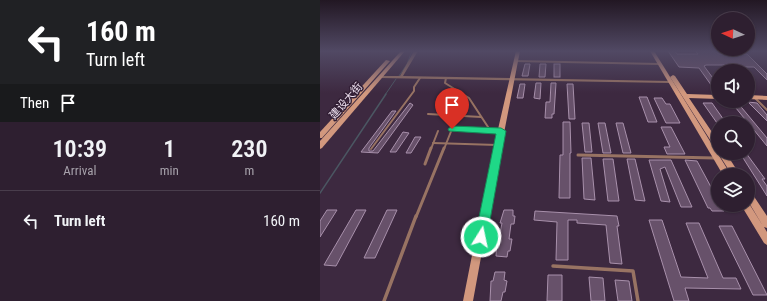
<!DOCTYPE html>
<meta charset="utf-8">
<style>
:root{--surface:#2e1f30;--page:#362738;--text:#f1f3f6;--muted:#a7a2ab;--line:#493d4c}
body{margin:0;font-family:"Roboto Condensed","Noto Sans SC",sans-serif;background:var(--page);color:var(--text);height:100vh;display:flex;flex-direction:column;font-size:15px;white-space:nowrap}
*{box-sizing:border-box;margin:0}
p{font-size:13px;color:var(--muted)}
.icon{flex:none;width:22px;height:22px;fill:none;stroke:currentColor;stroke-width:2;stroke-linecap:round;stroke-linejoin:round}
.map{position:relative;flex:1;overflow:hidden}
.drawer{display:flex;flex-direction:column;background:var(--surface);width:320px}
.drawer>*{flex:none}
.guide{background:#202124;color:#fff;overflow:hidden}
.needle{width:26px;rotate:273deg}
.fabs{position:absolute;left:391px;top:12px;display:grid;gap:8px}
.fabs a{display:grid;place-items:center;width:44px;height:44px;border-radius:50%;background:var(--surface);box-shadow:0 1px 3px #0004,0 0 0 1px var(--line);font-size:20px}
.pin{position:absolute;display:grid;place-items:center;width:34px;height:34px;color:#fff;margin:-41px -17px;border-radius:50% 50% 50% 0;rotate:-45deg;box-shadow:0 0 4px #0007}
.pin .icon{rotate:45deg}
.me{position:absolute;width:44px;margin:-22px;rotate:10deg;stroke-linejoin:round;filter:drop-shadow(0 0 3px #0008)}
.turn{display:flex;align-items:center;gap:14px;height:84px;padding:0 20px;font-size:18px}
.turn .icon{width:52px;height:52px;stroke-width:2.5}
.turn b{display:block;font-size:28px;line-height:34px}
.then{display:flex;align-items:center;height:38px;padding:0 20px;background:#0003;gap:8px;font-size:15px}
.eta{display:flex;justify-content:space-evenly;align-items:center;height:68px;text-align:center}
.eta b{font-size:24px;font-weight:600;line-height:28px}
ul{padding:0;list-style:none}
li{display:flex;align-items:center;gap:12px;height:60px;padding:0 20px;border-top:1px solid var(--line)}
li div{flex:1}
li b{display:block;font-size:15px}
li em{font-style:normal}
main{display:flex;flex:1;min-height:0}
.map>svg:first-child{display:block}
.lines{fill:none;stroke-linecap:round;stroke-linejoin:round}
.stream-far1{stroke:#4b5762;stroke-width:1}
.stream{stroke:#4b5762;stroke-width:1.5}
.building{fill:#67516a;stroke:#a890ab}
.lane-far2{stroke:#987363;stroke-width:2}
.lane-far1{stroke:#987363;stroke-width:3}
.lane{stroke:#987363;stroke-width:3.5}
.street{fill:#987363;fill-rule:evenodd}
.secondary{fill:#d2987e;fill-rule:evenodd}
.route{fill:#1fd887;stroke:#148c58}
.labels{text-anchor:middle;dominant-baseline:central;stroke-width:3;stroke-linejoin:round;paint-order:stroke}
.street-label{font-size:11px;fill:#f0e3f2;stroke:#321f35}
</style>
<main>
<section class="drawer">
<div class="guide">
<div class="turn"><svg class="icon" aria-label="left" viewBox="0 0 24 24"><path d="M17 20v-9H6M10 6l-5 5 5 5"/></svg><div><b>160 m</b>Turn left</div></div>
<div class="then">Then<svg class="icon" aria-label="arrive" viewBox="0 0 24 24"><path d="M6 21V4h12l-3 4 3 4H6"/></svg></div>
</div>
<div class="eta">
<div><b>10:39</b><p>Arrival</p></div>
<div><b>1</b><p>min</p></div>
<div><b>230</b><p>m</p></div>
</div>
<ul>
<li><svg class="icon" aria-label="left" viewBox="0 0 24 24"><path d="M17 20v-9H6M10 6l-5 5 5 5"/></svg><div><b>Turn left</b></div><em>160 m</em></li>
</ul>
</section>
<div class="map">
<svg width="447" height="301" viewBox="0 0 447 301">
<rect width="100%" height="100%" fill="#3d2940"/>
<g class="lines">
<g class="stream-far1">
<path d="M79 76 87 64 92 51"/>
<path d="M65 95 76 79"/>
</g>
<path class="stream" d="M0 193 66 94"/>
</g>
<g class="building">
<path d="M348 51H355L357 54H378L375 51H394L399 54H427L447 74V80L434 67H406L405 65H386L384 66 398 85V89H394L379 68 359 67Z"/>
<path d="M205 64H210L208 76H202Z"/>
<path d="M220 64H226L225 77H219Z"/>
<rect x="234" y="64" width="6" height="13"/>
<path d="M216 83H221L220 99 214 98Z"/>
<path d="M231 83H236L234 114H232V118H225L226 102H230Z"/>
<path d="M200 84H205L203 98H197Z"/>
<path d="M247 84H253L255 119H249Z"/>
<path d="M319 97H327L337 122H328Z"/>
<path d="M334 98H342L346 104H350L360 123H346Z"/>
<path d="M411 102H417L447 138V146Z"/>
<path d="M428 102 437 103 447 115V121Z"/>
<path d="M90 103 93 105 58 153 41 152 72 111H76L49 148V151H53Z"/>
<path d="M383 103H392L406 123H397Z"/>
<path d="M243 122H250L251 153H250V198H239L240 155H243Z"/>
<path d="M262 123H269L272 152H265Z"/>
<path d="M278 123H285L291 153H283Z"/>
<path d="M296 123H303L311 153H303Z"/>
<path d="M341 127H351L365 154H347L344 147H350Z"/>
<path d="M83 132 89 133 76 152H70Z"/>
<path d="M95 137H101L91 153H86Z"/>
<path d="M420 153H426L445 179H442L447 186V196Z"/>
<path d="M262 158H271L275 200 264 199Z"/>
<path d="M283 159H293L299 201H288Z"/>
<path d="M307 159H315L325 201 315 200Z"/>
<path d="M329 160H351L372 207H361L345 167 340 169 350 202 341 201Z"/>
<path d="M365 160 377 161 398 200V205H400L404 211H392L390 208H388Z"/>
<path d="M7 210H17L0 237V221Z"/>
<path d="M36 210H46L16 266 4 265Z"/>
<path d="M67 210H77L55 258H44Z"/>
<path d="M184 210H193V216H195L194 224H191L189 239H192L190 251H188L187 257 176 256 177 239H179L182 223H180Z"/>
<path d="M215 211 297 216 299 226H297L302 264 290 263 286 225 257 223V220H248V260H236L237 222 214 220Z"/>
<path d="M329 220H342L361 277 388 278 366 223H379L403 278H416L421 289 365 288 369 301H354Z"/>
<path d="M399 226H412L447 295H433Z"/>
<path d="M175 272H185L184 280 187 281 185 292H183L181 301H170L171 281H173Z"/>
<path d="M228 275H242V301H227Z"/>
<path d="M269 277 283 278 285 301H271Z"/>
<path d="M295 280 309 281 312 301H298Z"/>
</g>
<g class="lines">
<g class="lane-far2">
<path d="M196 61 340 64"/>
<path d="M126 78 125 83 149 98 170 130"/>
<path d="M435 98 447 110"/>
<path d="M108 114 161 117"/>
<path d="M428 139H433"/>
<path d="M113 143 177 145"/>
<path d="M51 149 94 91V87L100 78"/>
<path d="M111 149 118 131"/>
<path d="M124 149 132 129 181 131"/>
</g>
<g class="lane-far1">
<path d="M258 155 395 158"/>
<path d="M105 164 111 148"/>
<path d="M96 217 124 148"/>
</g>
<g class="lane">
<path d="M233 266 313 271 318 301"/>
<path d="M64 301 96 216"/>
</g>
<g class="street">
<path d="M94 51H98L83 76 351 81 353 82 351 83 60 78V76H80Z"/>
<path d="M397 51H400L402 52 400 53Z"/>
</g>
<g class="secondary">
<path d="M81 51H85L2 148 0 149V141Z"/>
<path d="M196 51H200L178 164 153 301H143L170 164Z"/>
<path d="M330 51H334L411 175H403Z"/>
<path d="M66 60 70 61 2 138H0V132Z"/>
<path d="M353 75 355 76 367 94 398 95V99L369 98 398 141V150L396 149 350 77Z"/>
<path d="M428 95 447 96V100L428 99Z"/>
<path d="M398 153H406L420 175H412Z"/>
<path d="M428 191 431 192 447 216V228L444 227 447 232V245L444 243 421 205H428V202L443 226 428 201Z"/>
</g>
</g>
<linearGradient id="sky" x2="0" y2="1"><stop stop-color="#221723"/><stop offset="0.55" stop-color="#514964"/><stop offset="1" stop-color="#514964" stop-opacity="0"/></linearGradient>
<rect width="447" height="93" fill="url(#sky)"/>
<path class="route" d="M132 126 181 128 186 131 167 237 165 241 161 243 156 241 155 237 176 134 129 131 128 129Z"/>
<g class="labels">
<g class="street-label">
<text transform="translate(26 101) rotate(-49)">建设大街</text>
</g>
</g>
</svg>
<div class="fabs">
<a><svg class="needle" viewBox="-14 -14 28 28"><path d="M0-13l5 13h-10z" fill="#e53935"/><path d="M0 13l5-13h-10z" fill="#a7a2ab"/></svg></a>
<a><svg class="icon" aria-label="sound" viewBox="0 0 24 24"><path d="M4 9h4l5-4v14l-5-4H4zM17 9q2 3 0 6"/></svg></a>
<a><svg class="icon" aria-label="search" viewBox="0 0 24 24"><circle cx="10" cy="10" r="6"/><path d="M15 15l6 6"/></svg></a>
<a><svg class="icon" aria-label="layers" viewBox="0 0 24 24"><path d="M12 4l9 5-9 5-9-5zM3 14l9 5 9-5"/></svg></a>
</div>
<div class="pin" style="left:132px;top:129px;background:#d93025"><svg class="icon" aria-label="arrive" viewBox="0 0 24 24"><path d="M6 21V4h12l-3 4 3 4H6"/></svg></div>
<svg class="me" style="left:161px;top:237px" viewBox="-20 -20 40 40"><circle r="17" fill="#1fd887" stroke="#fff" stroke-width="3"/><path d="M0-11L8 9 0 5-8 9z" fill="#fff"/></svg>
</div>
</main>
